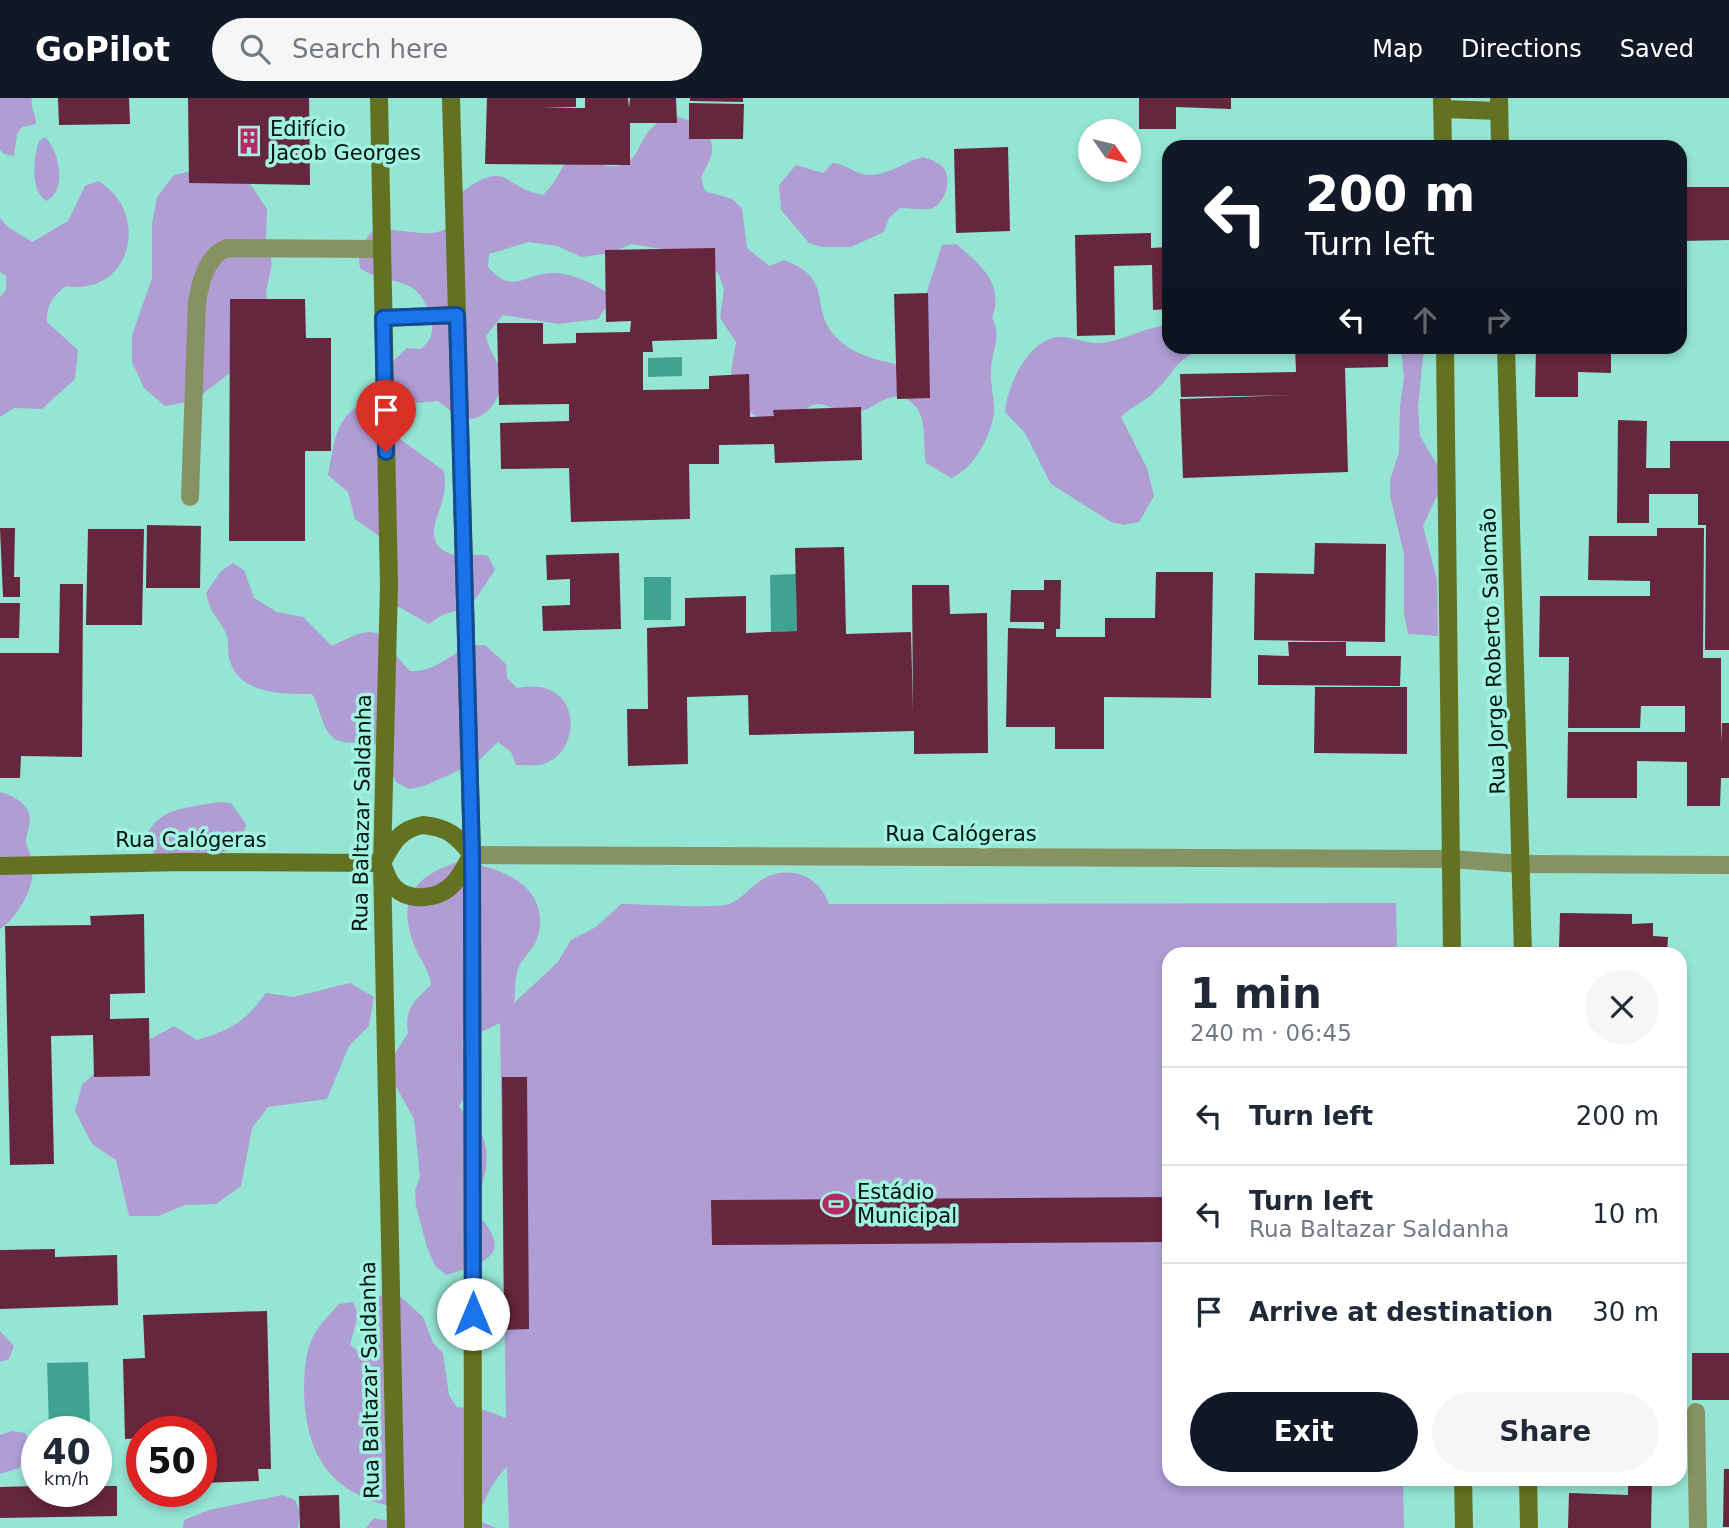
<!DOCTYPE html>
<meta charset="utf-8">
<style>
:root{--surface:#fff;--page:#f6f6f7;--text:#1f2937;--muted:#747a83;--line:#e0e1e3;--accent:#111827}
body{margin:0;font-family:"DejaVu Sans",sans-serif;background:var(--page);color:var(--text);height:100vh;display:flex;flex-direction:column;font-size:26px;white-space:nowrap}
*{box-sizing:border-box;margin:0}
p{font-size:23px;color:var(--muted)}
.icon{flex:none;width:38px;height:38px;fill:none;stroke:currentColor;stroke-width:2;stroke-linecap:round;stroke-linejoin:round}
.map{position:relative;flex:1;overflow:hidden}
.drawer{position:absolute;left:1162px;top:849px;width:525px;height:539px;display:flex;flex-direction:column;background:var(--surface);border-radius:21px;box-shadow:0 4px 10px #0003}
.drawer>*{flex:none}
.banner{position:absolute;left:1162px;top:42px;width:525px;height:214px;border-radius:21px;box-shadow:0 4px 10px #0003;background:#111827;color:#fff;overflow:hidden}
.needle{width:46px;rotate:124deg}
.fabs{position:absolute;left:1078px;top:21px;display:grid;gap:14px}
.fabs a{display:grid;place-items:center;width:63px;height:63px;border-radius:50%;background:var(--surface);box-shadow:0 4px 10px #0003;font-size:35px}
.speed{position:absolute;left:21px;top:1318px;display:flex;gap:14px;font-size:35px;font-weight:700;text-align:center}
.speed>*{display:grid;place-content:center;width:91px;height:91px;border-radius:50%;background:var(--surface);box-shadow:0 4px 10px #0003;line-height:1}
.speed small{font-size:18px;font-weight:400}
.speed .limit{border:10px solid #d22;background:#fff;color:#111}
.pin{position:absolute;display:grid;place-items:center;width:60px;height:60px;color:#fff;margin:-72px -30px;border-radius:50% 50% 50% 0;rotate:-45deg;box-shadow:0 0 7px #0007}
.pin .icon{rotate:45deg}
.me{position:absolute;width:77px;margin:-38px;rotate:0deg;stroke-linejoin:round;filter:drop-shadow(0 0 5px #0008)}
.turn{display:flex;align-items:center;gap:24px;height:147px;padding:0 28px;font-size:32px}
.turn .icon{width:91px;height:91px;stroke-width:2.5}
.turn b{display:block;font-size:49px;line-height:60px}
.lanes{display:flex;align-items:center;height:66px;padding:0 28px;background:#0003;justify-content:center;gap:35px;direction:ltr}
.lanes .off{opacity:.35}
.round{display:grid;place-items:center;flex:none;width:74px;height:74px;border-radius:37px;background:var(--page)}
.head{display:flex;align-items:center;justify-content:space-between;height:119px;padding:0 28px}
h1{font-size:42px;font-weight:600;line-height:52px}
.button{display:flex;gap:14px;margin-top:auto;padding:14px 28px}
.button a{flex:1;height:80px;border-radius:42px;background:var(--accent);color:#fff;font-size:28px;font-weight:600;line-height:80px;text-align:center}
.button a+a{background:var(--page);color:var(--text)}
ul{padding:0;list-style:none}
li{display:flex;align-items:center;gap:21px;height:98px;padding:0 28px;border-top:2px solid var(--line)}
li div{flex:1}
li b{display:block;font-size:26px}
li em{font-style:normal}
header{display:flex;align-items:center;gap:42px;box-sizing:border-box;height:98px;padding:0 35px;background:var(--accent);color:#fff}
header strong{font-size:33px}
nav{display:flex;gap:38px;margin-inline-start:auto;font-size:24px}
.search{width:490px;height:63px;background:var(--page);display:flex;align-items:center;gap:18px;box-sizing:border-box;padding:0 24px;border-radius:38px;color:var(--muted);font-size:26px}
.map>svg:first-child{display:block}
.green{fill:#af9dd4}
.water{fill:#40a391}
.building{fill:#66263e}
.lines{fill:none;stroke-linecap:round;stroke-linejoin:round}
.street{stroke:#869261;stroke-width:18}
.secondary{stroke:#637220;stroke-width:18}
.route-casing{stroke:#114b97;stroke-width:18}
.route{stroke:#1a73e8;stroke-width:12}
.labels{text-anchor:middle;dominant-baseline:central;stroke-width:7;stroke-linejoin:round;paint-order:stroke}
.poi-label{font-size:21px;fill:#00130f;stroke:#a2f2e1;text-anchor:start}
.street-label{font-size:21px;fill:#00130f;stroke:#a2f2e1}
</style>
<header>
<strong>GoPilot</strong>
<div class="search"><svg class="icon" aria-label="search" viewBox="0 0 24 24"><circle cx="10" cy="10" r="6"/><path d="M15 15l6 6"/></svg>Search here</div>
<nav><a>Map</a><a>Directions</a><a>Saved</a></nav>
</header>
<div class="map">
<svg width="1729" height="1430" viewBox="0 0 1729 1430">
<rect width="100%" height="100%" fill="#95e5d4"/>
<g class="green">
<path d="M0 0H32C30 10 36 16 36 26L22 29 17 36 14 58 4 56 0 52Z"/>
<path d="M670 17C687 20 715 32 712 54 711 62 704 72 701 80L705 93 732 101 742 110 747 150 769 168 784 162C836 182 808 207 835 238 853 258 879 262 903 268L942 147 956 146C980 166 1005 186 992 220 1002 239 992 251 991 272 990 284 995 305 994 315 991 338 973 372 951 380L926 365C922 347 928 320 914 307 891 285 877 313 854 315 831 318 823 292 799 317L759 320 747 312 734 288 731 273 736 244 720 220 724 191 719 177 711 165 699 157 631 146 611 155 582 159 557 148 529 144 489 156 488 169C514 199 524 174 554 175 570 175 593 185 606 194L607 208 598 221 558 226 503 217 486 238C488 252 502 268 502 279 503 299 484 328 461 319 453 316 445 308 438 303L383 308 386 270 407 250 421 251C425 247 430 242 431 238 436 223 424 196 411 189 394 180 376 182 360 170 357 153 362 144 374 132 415 128 455 157 462 94 508 60 503 90 543 97L553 86 568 60C589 55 596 70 615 68 637 66 637 49 648 34 654 26 662 22 670 17Z"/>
<path d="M45 39C59 52 68 93 46 103 30 92 33 61 39 43Z"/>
<path d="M923 59C932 62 942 65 946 74 951 87 943 109 929 111 920 112 909 110 900 110L889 120 884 134 851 149H822L809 145 781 112 779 87 796 67 823 75 833 65C844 66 849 71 859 75 881 83 903 64 923 59Z"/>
<path d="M200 71 227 74 251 87 267 111 266 139 272 166 266 194 269 222 238 269 193 303 165 308 144 290 132 264V237L152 180V126L157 99 174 77Z"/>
<path d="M98 83C152 114 131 199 66 188 52 199 47 207 47 224L78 252 75 281 42 311 14 310 0 319V199L6 192V178L0 174V120L8 129 32 144 68 123 85 88Z"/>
<path d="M1169 227V248L1206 249C1170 264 1178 273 1152 296 1143 305 1130 309 1121 319L1147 370 1154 398 1139 424 1124 427 1111 424 1051 386 1025 335 1005 314C1007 288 1028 241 1059 239 1073 238 1087 247 1102 245 1125 242 1145 229 1169 227Z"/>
<path d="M1401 249H1424L1418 310 1420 338 1442 375 1441 389 1423 428 1437 482 1438 538 1408 536 1404 515V456L1390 398V382L1399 354 1400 308 1404 279Z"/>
<path d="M361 306 375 309 387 318 396 327 400 341 444 373C445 383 446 391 443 400 439 417 423 442 446 454 459 461 474 454 488 458L495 472 470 509 442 517 429 526 392 505 387 464 379 452V438L355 421 348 394 328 377C334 349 334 321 361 306Z"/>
<path d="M233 465 244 472 254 500 277 514 303 519 332 548C387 520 375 537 410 573 441 575 455 546 485 547L506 566 507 580 517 590C586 576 583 660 539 667 532 668 523 667 516 667L511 654 498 644 477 664 424 688 409 691 396 684 377 647C366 642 356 646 344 644 320 640 323 612 312 596 283 596 238 597 229 560 227 551 230 543 225 533 216 517 211 517 206 495L221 473Z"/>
<path d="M0 694C13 697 30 706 30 722 30 729 26 736 26 744 27 750 29 753 31 759 39 783 19 819 0 831Z"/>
<path d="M217 704 231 705 246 726C238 765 194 759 162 762L143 744C158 708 184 711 217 704Z"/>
<path d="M458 764C498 767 554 788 537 841 533 851 524 859 519 868 514 880 516 893 514 905L558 864 571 842 596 829 621 806C641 806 715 811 729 806 743 801 754 784 769 778 796 768 820 781 829 806L1396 805 1397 856H1169V1381H1403L1404 1430H509L507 1369C492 1383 484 1402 477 1422L496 1430H366L374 1420 388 1423 390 1408C328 1393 306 1355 304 1294 304 1276 305 1251 315 1235 321 1225 331 1215 339 1206L353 1204 358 1217 350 1247 361 1255 373 1250 379 1237 369 1211 376 1199 389 1195 402 1200 423 1219 433 1245 443 1255 449 1297 457 1309 484 1312 506 1320 500 925 462 943C465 970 481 981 459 1008 464 1016 473 1022 478 1029 495 1057 483 1084 474 1112 514 1155 491 1163 446 1177L435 1168 427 1149 416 1108 415 1093 420 1079 414 1021 394 985V957L408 935C404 911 414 903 431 887 429 871 420 862 414 847 397 802 413 778 458 764Z"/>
<path d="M350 885 374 899 369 928 349 948 327 1001 268 1009 252 1030 241 1088 216 1106 185 1107 158 1118H129L116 1062 92 1046 75 1013 82 987 103 967 174 928 197 942C231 932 245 924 266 895L294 899Z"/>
<path d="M0 1233 14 1248 9 1261 0 1264Z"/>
<path d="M12 1333 25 1335 31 1346 19 1370 0 1376V1337Z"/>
<path d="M282 1397 295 1402 300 1415 298 1430H183L184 1422 209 1412Z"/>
</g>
<g class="water">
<path d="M682 259V278L648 279V260Z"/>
<path d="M796 476 797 533 771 534 770 477Z"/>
<rect x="644" y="479" width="27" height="43"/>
<path d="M88 1264 90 1327 49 1329 47 1265Z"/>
</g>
<g class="building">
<path d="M58 0H129L130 26 59 27Z"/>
<path d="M188 0H309L310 87 189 85Z"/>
<path d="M487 0H576V9L541 10H585V0H628L629 10 630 0H676L677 25H630V67L485 66Z"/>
<path d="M690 0H743V4L690 3Z"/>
<path d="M1139 0H1231V11L1176 9V31H1139Z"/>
<path d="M689 5 744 6 743 41H689Z"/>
<path d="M1008 49 1010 133 956 135 954 51Z"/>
<path d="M1680 89H1729V142L1680 143Z"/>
<path d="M1151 135V150L1169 149V211L1153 212 1152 167 1114 168 1115 237 1077 238 1075 137Z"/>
<path d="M715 150 717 241 652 243 653 254H643V292L709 291V278L749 276 750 319 774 318 773 312 861 309 862 362 775 365 774 346 719 347V366H689L690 421 571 424 569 370 501 371 500 325 569 323V306L499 307 497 225H543V246L576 245V235L630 234 631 223 606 224 605 152Z"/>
<path d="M928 195 930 300 897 301 894 196Z"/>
<path d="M230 201H305L306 240H331V353H305V443H229Z"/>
<path d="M1295 248H1388V269L1345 270 1348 374 1183 380 1180 301 1293 297 1181 299 1180 276 1296 274Z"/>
<path d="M1536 248H1611V275L1578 274V299H1535Z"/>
<path d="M1618 322 1647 323 1646 370H1670V343H1729V552H1705L1706 427H1698V396H1649V425H1617Z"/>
<path d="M147 427 201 428 200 490H146Z"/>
<path d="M0 430H15L14 479H20V499H3Z"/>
<path d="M1657 430H1704L1703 560H1721V645L1722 625H1729V680H1721L1720 708H1687V664L1637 663V700H1567L1568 634H1685V608H1641L1640 630H1568L1569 559H1539L1540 498H1650V483L1588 482 1589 438H1657Z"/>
<path d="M88 431H144L142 527H86Z"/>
<path d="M1315 445 1386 446 1385 544 1254 542 1255 475 1314 476Z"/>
<path d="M844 449 846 536 911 534 913 614 912 487H949L950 516 987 515 988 655 914 656V633L749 637 748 597 687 599 688 666 628 668 627 611H648L647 530 685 528V500L746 498V535L797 533 795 450Z"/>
<path d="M619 455 621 531 543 533 542 508 570 507V481L547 482 546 457Z"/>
<path d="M1156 474H1213L1211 600 1104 599V651H1055V629H1006L1008 530 1044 531V524H1010L1011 492H1044V482H1061L1060 531H1056V539H1105V520H1155Z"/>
<path d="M60 486H83L82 659 21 658 20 680H0V555H59Z"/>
<path d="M0 505H20L19 540H0Z"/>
<path d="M1288 544H1346V558H1401L1400 588 1258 587V557L1289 558Z"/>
<path d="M1315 589H1407V656L1314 655Z"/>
<path d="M1560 815 1632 816V826L1653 825V838L1668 839 1667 856 1559 852Z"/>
<path d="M144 816 145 895 110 896V921L149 920 150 978 94 979 93 937 51 938 54 1066 10 1067 5 828 91 827 90 818Z"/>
<path d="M502 979H527L529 1231 504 1232Z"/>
<path d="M1169 1099V1144L712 1147 711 1102Z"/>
<path d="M55 1151V1159L117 1157 118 1207 0 1211V1152Z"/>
<path d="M267 1213 271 1371H258L259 1383 201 1385V1334H142V1340L125 1341 123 1261 145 1260 143 1217Z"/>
<rect x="1692" y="1255" width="37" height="47"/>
<path d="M1724 1371H1729V1429H1723Z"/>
<path d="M1628 1381H1652L1651 1430H1568L1569 1395 1628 1397Z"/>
<path d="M37 1388V1393H96V1388H117V1418L0 1420V1389Z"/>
<path d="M339 1397 340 1430H300L299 1398Z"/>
</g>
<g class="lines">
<g class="street">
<path d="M190 399 197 204C200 185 207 157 227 150L382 151"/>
<path d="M472 757 1450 761 1522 766 1729 767"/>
<path d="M1696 1314 1698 1430"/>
</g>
<g class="secondary">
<path d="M379 0 389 487 382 765 396 1430"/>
<path d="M451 0 472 757 473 1430"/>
<path d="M1442 0 1443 49"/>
<path d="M1499 0 1500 49"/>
<path d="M1443 11 1499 13"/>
<path d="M383 220 457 217"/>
<path d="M1445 248 1452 856"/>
<path d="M1506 248 1523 856"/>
<path d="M423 727C447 729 458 738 472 757 466 766 461 777 454 785 440 801 410 805 394 789 388 783 385 773 382 765 392 745 400 731 423 727Z"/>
<path d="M0 768 184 764 382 765"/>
<path d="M1463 1381 1464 1430"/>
<path d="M1528 1381 1529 1430"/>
</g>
</g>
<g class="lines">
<g class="route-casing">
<path id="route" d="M386 354 383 220 457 217 472 757 473 1216"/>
</g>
<use href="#route" class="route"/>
</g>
<defs>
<g id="building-bare" transform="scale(2.1)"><path d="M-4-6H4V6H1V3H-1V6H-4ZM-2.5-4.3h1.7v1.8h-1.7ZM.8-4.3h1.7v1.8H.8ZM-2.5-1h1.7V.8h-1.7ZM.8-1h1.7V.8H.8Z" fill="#b42966" stroke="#a2f2e1" stroke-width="2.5" paint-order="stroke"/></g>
<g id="stadium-bare" transform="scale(2.1)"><path d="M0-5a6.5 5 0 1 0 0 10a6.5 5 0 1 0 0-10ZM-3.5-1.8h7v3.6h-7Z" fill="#b42966" stroke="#a2f2e1" stroke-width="2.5" paint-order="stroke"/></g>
</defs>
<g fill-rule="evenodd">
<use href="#building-bare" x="249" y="43"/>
<use href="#stadium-bare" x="836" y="1106"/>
</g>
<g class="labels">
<g class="poi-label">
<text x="270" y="31">Edifício<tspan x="270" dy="24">Jacob Georges</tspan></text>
<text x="857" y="1094">Estádio<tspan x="857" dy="24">Municipal</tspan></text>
</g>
<g class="street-label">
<text transform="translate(1493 553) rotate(-92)">Rua Jorge Roberto Salomão</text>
<text transform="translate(362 715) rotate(-89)">Rua Baltazar Saldanha</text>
<text x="961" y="736">Rua Calógeras</text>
<text x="191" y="742">Rua Calógeras</text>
<text transform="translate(370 1282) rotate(-91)">Rua Baltazar Saldanha</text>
</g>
</g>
</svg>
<div class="fabs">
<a><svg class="needle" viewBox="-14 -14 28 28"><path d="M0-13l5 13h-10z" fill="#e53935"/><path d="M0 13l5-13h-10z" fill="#747a83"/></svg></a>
</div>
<div class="speed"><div>40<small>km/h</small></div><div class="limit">50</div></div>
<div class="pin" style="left:386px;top:354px;background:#d93025"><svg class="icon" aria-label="arrive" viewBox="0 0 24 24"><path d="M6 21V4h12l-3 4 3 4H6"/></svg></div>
<svg class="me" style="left:473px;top:1216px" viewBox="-20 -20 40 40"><circle r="19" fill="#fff"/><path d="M0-13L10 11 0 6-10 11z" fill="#1a73e8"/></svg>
<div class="banner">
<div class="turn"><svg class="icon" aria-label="left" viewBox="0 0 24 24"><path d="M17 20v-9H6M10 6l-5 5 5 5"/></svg><div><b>200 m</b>Turn left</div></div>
<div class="lanes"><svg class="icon" aria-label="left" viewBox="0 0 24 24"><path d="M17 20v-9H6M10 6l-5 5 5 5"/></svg><svg class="icon off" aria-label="ahead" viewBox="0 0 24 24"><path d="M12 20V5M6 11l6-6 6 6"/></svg><svg class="icon off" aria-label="right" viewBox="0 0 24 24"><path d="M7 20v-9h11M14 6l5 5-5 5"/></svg></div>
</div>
<section class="drawer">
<div class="head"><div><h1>1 min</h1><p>240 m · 06:45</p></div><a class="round"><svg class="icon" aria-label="close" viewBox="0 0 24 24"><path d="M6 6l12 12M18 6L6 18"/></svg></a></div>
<ul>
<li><svg class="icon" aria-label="left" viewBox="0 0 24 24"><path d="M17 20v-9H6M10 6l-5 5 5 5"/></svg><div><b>Turn left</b></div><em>200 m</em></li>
<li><svg class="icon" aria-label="left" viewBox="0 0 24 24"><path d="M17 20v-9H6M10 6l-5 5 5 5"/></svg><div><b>Turn left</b><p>Rua Baltazar Saldanha</p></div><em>10 m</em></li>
<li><svg class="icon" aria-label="arrive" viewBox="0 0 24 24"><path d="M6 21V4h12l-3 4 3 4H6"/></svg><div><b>Arrive at destination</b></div><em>30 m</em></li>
</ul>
<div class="button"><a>Exit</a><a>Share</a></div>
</section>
</div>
